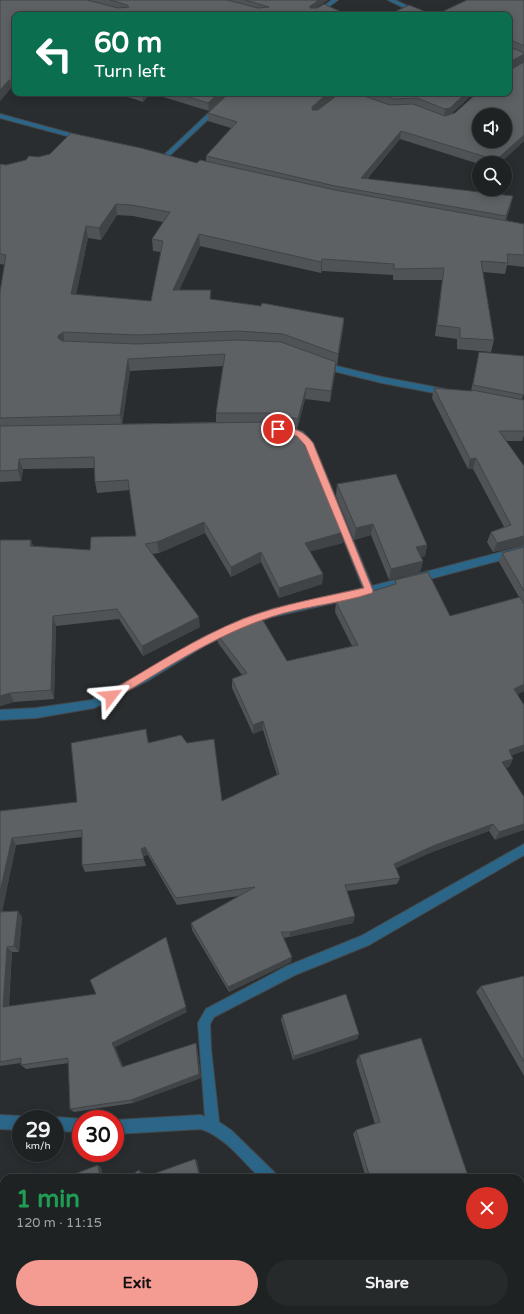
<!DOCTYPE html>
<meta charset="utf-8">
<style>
:root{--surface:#1f2223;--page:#272a2b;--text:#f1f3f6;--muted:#a1a4a6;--line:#3c3f41;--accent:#f59c92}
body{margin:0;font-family:"Varela Round",sans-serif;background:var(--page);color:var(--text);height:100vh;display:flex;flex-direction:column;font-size:15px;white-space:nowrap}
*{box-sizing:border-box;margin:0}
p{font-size:13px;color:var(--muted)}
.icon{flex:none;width:22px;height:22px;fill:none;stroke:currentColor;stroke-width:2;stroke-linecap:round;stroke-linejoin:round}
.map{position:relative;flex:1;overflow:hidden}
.sheet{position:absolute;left:0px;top:1174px;width:524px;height:140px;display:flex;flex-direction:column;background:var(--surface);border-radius:12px 12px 0 0;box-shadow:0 2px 10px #0003,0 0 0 1px var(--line)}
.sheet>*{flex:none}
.guide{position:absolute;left:12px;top:12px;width:500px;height:84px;border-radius:8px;box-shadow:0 2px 10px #0003,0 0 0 1px var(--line);background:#0b6e4f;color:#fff;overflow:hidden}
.buttons{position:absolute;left:472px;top:108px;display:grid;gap:8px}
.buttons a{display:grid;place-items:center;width:40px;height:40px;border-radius:50%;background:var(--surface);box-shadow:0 2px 10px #0003,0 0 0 1px var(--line);font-size:20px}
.speed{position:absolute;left:12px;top:1110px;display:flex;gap:8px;font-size:20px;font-weight:700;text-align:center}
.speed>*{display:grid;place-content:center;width:52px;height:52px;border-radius:50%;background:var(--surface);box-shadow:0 2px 10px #0003,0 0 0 1px var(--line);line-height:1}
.speed small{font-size:10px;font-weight:400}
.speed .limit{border:6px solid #d22;background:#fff;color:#111}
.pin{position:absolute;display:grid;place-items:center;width:34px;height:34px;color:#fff;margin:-17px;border:2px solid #fff;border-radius:50%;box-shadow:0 1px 4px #0007}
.me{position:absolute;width:44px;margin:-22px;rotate:61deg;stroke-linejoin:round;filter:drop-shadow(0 0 3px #0008)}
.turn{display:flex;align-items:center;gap:14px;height:84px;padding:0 16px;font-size:18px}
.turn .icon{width:52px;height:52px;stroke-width:2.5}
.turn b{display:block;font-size:28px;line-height:34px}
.round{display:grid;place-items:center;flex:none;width:42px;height:42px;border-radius:21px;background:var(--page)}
.headline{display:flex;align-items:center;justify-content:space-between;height:68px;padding:0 16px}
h1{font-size:24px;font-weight:700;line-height:30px;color:#1e9e55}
.action{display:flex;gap:8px;margin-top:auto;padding:8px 16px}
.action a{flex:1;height:46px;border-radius:24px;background:var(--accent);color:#111;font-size:16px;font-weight:700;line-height:46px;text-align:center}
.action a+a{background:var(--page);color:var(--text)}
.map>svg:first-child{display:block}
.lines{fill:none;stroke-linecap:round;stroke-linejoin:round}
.minor-casing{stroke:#45494b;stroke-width:2}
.minor{fill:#2b6688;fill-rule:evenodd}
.wall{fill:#505356;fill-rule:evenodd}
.shaded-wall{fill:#414446}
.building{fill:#5d6164;stroke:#414446;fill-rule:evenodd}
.route{fill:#f59c92;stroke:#9f655f}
</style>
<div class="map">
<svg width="524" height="1314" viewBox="0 0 524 1314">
<rect width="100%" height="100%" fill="#292d2f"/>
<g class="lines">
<g class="minor-casing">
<g id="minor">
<path d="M332 0H338L317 15H311Z"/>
<path d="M388 0H395L426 15H419Z"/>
<path d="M230 93H236L166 159H162V157Z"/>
<path d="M0 114 84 137 85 138 82 140 0 118Z"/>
<path d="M324 363 382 377 445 389 449 392 445 395 382 383 321 368 320 366Z"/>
<path d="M286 426 303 432 313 443 372 586 524 546V554L369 595 272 617 249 625 206 645 149 680 94 708 36 718 0 720V710L36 708 92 700 141 674 200 639 243 619 272 609 363 588 305 444 297 436 283 431 282 429Z"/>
<path d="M524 844V855L369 945 295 975 214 1017 210 1024 211 1049 219 1122 231 1130 275 1173 277 1178H260C243 1161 225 1137 201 1129L115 1134V1120L201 1115 205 1117 198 1023 206 1009 287 966 361 936Z"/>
<path d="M0 1115 21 1116 26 1119H21V1130L0 1129Z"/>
<path d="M55 1117 83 1119H81V1132L55 1131V1119H51Z"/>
<path d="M524 1218V1232L520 1234V1220Z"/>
</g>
</g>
<use href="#minor" class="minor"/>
</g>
<g class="wall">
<path d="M0 0H328L317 7V8L348 15H15V89L11 88 0 101Z"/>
<path d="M524 0V141L500 163H479V164L400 139 367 179 511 205 506 220 524 224V267L507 265 505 274 483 272 494 340 491 352 457 349V339L435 336 442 280H393V275L322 271 321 273 200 246 179 290 211 300 344 318 343 329 337 365H336L335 373 330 402 305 399 297 430 296 429 344 532 343 543 310 551 323 574 322 584 279 598 261 562 231 577 205 533 159 553 152 554 200 627 143 656 119 619 56 626 54 699 14 702 0 706V540L34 546 90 550 136 536 130 490 97 493 95 482V468L23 469 21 481 0 482V292L5 265 0 264V165H6L38 157 197 163 206 161V156L231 128 208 121V113L338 93 318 110 340 93H474L451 114 509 93V15ZM117 215 133 216 163 222 152 239 153 251 161 252 151 301 76 294 88 238 101 240ZM223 366 216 413V422L122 424 130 371Z"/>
<path d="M109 93H228L209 111 150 93 143 102 131 98Z"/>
<path d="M479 352 524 394 522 399 524 435 522 441H506L524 466V545L493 552 487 542 491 532 504 527 473 469H468L432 398 434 388 471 391Z"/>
<path d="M337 484 427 545 425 556 421 557 423 561 420 572 389 580 371 535 354 540 336 496Z"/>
<path d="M524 547V691L518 694 512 756 513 759 509 767 506 768 524 797 495 840 489 831 432 852 396 868 400 878 397 884 347 891 353 923 289 937 283 938 291 962 229 992 192 930 191 923 239 896 177 905 148 855 143 856 146 866 85 872 82 865V837L16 845 2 911H18L22 917 19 952H12L9 1006 187 1012 115 1047 123 1067 196 1043 197 1047 201 1078 133 1103 74 1112 70 1109 69 1063 26 1069 21 1065V1063L0 1066V811L77 802 148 738 149 743 222 801 277 775 263 730 253 734 232 688V679L242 675 218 643 217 634 287 661 352 646 335 612 336 602 394 585 395 580 450 616 519 597 499 562 502 553Z"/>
<path d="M524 976V1076L476 992 481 986Z"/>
<path d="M282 1015 359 1034 357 1039 293 1060 281 1020Z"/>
<path d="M359 1055 451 1178H366L353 1134 356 1130 375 1124 356 1061Z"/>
<path d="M469 1310H519L521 1314H471Z"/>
</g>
<g class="shaded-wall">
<path d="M316 0H328L317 7V9L310 14V6Z"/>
<path d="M524 54V62L509 70 510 62Z"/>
<path d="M9 80 11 88 0 101V90Z"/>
<path d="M142 93H150L143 102Z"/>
<path d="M219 93H228L209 111 208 103Z"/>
<path d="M328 93H338L312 115V107Z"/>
<path d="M466 93H474L448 117H444L445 109Z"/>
<path d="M401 131 400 139 360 186 361 178Z"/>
<path d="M524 135V141L500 163H496V160Z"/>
<path d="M513 196 511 205 504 224 506 216Z"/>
<path d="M116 204 117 215 101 240 99 228Z"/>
<path d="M86 226 88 238 74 305 71 294Z"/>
<path d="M199 234 200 246 174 301 173 290Z"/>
<path d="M322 259V271L321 273V262Z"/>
<path d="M344 318 343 329 337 365 338 354Z"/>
<path d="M63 332 65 344 58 338V336Z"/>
<path d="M128 359 130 371 122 426 120 415Z"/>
<path d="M336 362 335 373 330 402 331 391Z"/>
<path d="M306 388 305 399 297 430 298 419Z"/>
<path d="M476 458 473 469H468L470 459Z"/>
<path d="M19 459 23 469 21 481 18 470Z"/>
<path d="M204 522 205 533 159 553 157 542Z"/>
<path d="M373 524 371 535 354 540 356 528Z"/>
<path d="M344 532 343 543 305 553V543Z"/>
<path d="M524 536V545L493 552 497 543Z"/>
<path d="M31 540 35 550 30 546Z"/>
<path d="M427 545 425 556 414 559 416 547Z"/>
<path d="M261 552V562L231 577V567Z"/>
<path d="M423 561 420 572 389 580 391 569Z"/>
<path d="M323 574 322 584 279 598V588Z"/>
<path d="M53 616 56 626 54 699 51 690Z"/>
<path d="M199 617 200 627 143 656 142 646Z"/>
<path d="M524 684V691L510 698 514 689Z"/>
<path d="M10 693 14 702 0 706V696Z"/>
<path d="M263 721V730L253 734V725Z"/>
<path d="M524 745V751L505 758 509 750Z"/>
<path d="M513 759 509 767 498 771 502 762Z"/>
<path d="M493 824 489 831 432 852 391 870 394 864 435 845Z"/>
<path d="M524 824V830L495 840 499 832Z"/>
<path d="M12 838 16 845 1 918 0 917V892Z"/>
<path d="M145 847 148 855 143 856 146 866 141 849Z"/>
<path d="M18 911 22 917 19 952 14 946Z"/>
<path d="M355 916 353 923 289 937 290 932Z"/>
<path d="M166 937 187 1012 115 1047 125 1071 122 1067 112 1043Z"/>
<path d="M7 947 12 952 8 1011 3 1007Z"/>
<path d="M292 957 291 962 229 992 228 987Z"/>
<path d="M359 1034 357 1039 293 1060 294 1056Z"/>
<path d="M196 1043 197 1047 201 1078 133 1103 131 1100Z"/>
<path d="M195 1159 197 1160 201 1178H200Z"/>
<path d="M98 1165 101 1167 104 1178H100Z"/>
<path d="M139 1170 142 1172 145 1178H142Z"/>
</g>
<g class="building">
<path d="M0 0H87L118 8 129 7 127 5 110 0H227L258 8 269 7 245 0H316L318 1 310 6V8H317L324 4 348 15H15V81L9 80 0 90Z"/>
<path d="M467 0H524V46L511 40 509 42 510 47 524 53V54L510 62V69H512L524 62V135L496 160 401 131 361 178 513 196 506 216 335 186 206 156 237 122 208 113 229 93H328L312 107V110H318L340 93H355L390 105 413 104 445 116 455 113 477 93H509V15H435ZM479 115H505V141H479Z"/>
<path d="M409 5 434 15H388Z"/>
<path d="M176 93H219L208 103Z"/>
<path d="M377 93H466L450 108 445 109 417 98 394 99Z"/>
<path d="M71 133 141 148 197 163 200 160 335 190 524 224V255L507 254 508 263 481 261 494 340 460 338V328L437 325 444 268 394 269V264L322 259 321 262 199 234 173 290H211L210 299 261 306 262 303 344 318 338 354 283 334 238 331 137 335 63 332 58 336V338L62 341 137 344 238 340 281 342 336 362 331 391 306 388 298 419 269 413H216L225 354 128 359 120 415 0 418V292L6 255 0 254V165L1 164 6 165 26 160 29 156 38 157 50 154ZM116 204 131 205 170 212 152 239 163 241 151 301 71 294 86 226 99 228Z"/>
<path d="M479 352 524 356V395L473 385Z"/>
<path d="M434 388 472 391V390L524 400V431H499L524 466V536L497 543 491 532 511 525 476 458 470 459Z"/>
<path d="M269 422 289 424 297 430 322 479 344 532 305 543 323 574 279 588 261 552 231 567 204 522 157 542 145 544 199 617 142 646 117 609 53 616 51 690 10 693 0 696V540H31L30 546 90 550 91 537 136 536 128 480 95 482 94 457 19 459 18 470 0 471V426Z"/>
<path d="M396 474 427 545 416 547 423 561 391 569 373 524 356 528 337 484Z"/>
<path d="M524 547V591L502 553Z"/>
<path d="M428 572 450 616 520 597 524 604V684L514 689 524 705V745L509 750 513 759 502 762 524 797V824L499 832 493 824 435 845 394 864 400 878 345 885 355 916 290 932H281L292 957 228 987 191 923 255 887 176 898 145 847 141 849 144 859 82 865V830L12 838 0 892V811L77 802 71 743 146 729 148 743 181 735 187 743 214 739 222 801 279 774 263 721 253 725 232 679 247 673 217 634 261 617 287 661 358 645 336 602 396 584 395 580Z"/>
<path d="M18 911 14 946 7 947 3 1007 96 994 90 980 166 937 186 1007 112 1043 122 1067 196 1043 199 1074 131 1100 70 1109 68 1058 21 1065V1058L0 1062V912Z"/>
<path d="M524 976V1062L481 986Z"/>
<path d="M346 994 359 1034 294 1056 282 1015Z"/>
<path d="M421 1038 467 1173 450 1178H370L356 1130 380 1122 359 1055Z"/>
<path d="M195 1159 200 1178H127L139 1170 142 1178Z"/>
<path d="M98 1165 100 1178H64Z"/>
<path d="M474 1310H519L521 1314H476Z"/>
</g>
<path class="route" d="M278 426C293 427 304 431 313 443L373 591 372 593C339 604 304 606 271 617 215 635 165 669 114 699H107V693C152 667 195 638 243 619 282 604 324 597 364 588L305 445 297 436 276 431 275 429Z"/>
</svg>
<div class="buttons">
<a><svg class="icon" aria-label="sound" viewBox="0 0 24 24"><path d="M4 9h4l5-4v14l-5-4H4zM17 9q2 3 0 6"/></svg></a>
<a><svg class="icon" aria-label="search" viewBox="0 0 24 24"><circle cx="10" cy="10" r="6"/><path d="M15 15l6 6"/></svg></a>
</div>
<div class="speed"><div>29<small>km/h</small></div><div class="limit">30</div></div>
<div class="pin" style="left:278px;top:429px;background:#d93025"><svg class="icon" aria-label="arrive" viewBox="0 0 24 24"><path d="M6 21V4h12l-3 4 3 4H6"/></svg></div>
<svg class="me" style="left:111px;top:696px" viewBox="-20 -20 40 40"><path d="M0-17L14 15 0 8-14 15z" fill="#f59c92" stroke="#fff" stroke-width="4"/></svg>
<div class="guide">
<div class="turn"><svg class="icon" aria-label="left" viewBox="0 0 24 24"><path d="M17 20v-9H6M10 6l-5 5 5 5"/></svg><div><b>60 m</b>Turn left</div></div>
</div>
<section class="sheet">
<div class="headline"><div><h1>1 min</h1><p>120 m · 11:15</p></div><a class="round" style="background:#d93025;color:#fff"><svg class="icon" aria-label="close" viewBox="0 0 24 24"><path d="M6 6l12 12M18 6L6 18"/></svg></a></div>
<div class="action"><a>Exit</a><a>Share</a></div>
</section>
</div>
